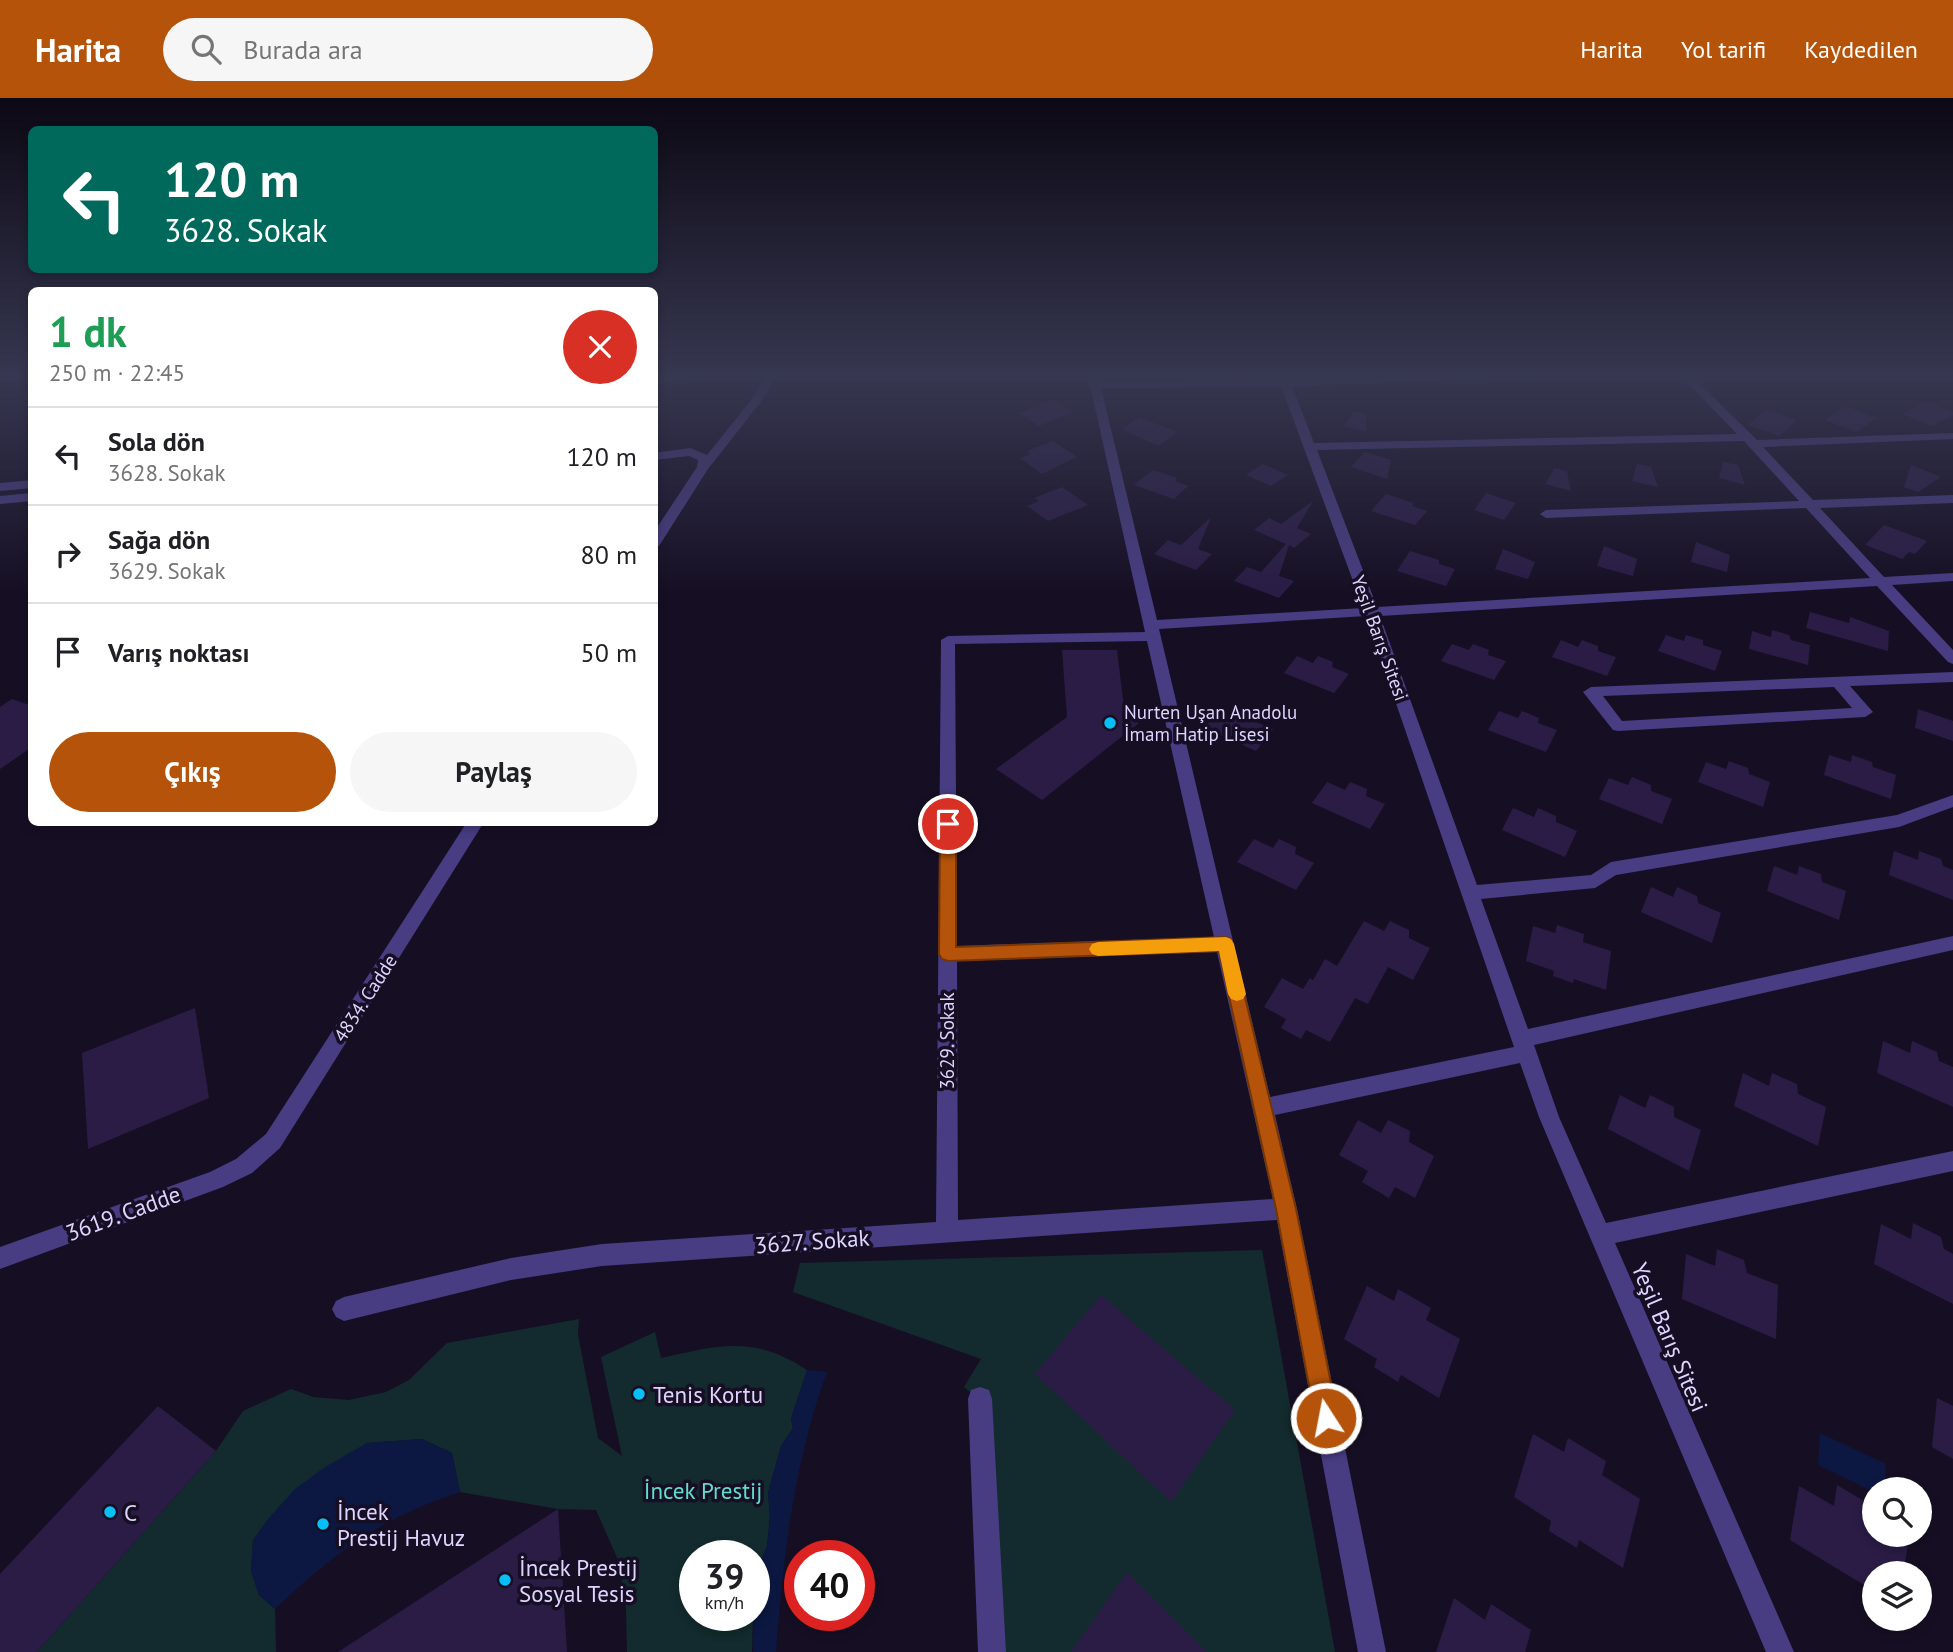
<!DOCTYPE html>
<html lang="tr">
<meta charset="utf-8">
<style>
:root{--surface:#fff;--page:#f6f6f6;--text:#202124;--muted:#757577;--line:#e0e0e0;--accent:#b45309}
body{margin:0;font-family:"PT Sans",sans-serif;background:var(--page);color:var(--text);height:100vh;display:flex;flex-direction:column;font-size:26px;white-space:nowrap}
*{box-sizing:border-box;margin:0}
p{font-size:23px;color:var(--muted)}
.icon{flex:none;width:38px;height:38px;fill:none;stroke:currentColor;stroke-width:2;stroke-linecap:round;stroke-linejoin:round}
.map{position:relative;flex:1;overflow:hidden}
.panel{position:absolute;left:28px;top:189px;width:630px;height:539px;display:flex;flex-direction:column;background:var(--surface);border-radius:10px;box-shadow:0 4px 10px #0003}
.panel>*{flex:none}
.guide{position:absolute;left:28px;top:28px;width:630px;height:147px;border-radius:10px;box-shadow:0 4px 10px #0003;background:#00695c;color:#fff;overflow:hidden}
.tools{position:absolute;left:1862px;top:1379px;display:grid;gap:14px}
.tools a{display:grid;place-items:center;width:70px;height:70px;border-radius:50%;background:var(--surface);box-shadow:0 4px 10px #0003;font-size:35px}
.speed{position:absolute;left:679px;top:1442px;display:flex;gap:14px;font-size:35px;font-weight:700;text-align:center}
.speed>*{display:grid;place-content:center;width:91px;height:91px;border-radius:50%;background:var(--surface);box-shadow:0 4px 10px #0003;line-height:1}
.speed small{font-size:18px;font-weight:400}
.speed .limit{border:10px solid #d22;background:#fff;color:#111}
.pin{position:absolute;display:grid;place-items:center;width:60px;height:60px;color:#fff;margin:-30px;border:4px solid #fff;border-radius:50%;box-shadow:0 2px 7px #0007}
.me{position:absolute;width:77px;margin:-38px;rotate:349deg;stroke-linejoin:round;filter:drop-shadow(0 0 5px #0008)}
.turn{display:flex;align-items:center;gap:24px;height:147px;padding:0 21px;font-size:32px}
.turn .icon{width:91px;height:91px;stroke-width:2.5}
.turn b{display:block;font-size:49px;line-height:60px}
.round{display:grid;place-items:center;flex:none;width:74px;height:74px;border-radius:37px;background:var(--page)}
.headline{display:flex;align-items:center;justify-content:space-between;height:119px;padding:0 21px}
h1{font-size:42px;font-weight:800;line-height:52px;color:#1e9e55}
.cta{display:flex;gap:14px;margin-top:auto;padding:14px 21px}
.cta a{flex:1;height:80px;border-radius:42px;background:var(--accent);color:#fff;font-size:28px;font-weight:800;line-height:80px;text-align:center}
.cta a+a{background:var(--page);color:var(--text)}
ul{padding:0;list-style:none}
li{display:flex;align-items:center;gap:21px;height:98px;padding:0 21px;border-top:2px solid var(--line)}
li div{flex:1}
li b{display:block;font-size:26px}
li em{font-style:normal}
header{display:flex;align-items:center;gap:42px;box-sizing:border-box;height:98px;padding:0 35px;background:var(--accent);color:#fff}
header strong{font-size:33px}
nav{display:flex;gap:38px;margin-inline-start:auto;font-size:24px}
.search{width:490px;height:63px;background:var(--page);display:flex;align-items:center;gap:18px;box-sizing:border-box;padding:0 24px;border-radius:38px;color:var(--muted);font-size:26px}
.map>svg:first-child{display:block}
.green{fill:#132b2e;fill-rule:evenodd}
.water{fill:#0c1841}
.building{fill:#2a1c45}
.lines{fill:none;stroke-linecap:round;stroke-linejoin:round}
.minor{fill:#483c82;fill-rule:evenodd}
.route{fill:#b45309;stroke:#753606;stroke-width:2}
.slow{fill:#f59e0b}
.poi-dot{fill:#08bef6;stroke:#160f24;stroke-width:2.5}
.labels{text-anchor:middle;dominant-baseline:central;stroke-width:7;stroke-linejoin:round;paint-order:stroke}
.street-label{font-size:19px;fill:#ded4fe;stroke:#160f24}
.poi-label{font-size:19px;fill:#ded4fe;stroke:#160f24;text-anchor:start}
.near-street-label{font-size:23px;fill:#ded4fe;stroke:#160f24}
.near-poi-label{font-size:23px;fill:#ded4fe;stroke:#160f24;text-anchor:start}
.near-park-label{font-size:23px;fill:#62dcce;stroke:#160f24}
</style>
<header>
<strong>Harita</strong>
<div class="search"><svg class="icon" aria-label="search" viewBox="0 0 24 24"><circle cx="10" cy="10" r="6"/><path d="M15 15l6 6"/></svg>Burada ara</div>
<nav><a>Harita</a><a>Yol tarifi</a><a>Kaydedilen</a></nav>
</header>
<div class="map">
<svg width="1953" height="1554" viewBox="0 0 1953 1554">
<rect width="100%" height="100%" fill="#160f24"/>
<g class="green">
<path d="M1262 1152 1335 1554H992L980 1301 964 1289 981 1261 793 1194 800 1165Z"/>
<path d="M579 1221 578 1237 598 1340 622 1358 601 1259 655 1234 661 1260C720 1247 754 1237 807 1272L791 1321 793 1330 781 1348 768 1395 770 1419 767 1448 754 1478 752 1554H627L626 1510 619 1464 596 1412 558 1411 460 1394 452 1355 422 1341 367 1345 295 1392 253 1442 251 1473 259 1497 275 1511 276 1554H37L216 1353 243 1313 291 1291 313 1299 349 1302 386 1294 409 1282 447 1245ZM695 1458H754V1517H695Z"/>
</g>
<g class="water">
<path d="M807 1272 827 1274C794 1364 783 1459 776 1554H753L754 1478 767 1448 770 1419 768 1395 781 1348 793 1330 791 1321Z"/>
<path d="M1820 1335 1886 1366 1885 1391H1874V1394L1818 1367Z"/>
<path d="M422 1341 452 1355 460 1394C381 1420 335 1454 275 1511L259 1497 251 1473 253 1442 268 1421 295 1391 325 1369 367 1345Z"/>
</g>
<g class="building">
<path d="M1054 302 1073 314 1039 328 1019 315Z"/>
<path d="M1926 303 1953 314V317L1933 328 1902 316Z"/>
<path d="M1846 308 1877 320 1856 334 1825 322Z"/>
<path d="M1766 311 1797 322 1779 338 1748 327Z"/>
<path d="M1354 313 1366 316V334L1343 328Z"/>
<path d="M1139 319 1154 325 1178 334 1158 348 1122 331Z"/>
<path d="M1053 343 1077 359 1042 376 1020 360 1031 356 1027 353Z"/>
<path d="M1365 354 1391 362 1387 381 1351 369Z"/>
<path d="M1723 364 1738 367 1745 387 1719 380Z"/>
<path d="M1263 366 1288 377 1271 388 1246 377Z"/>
<path d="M1637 366 1651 369 1658 389 1632 383Z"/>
<path d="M1911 367 1941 379 1918 394 1904 389Z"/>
<path d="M1554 370 1567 373 1571 393 1546 386Z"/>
<path d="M1153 372 1177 380 1175 383 1188 388 1174 401 1134 387Z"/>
<path d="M1062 389 1088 407 1048 423 1027 408 1039 403 1034 400Z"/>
<path d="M1486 395 1516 405 1504 422 1474 412Z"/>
<path d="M1386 396 1413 405 1412 408 1427 413 1415 427 1371 413Z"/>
<path d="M1313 403 1297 430 1311 436 1294 450 1289 447 1279 478 1294 483 1279 500 1234 483 1247 469 1261 474 1286 446 1254 432 1269 420 1281 426Z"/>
<path d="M1211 419 1198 451 1212 456 1196 472 1154 456 1168 442 1181 447Z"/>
<path d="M1884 427 1927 443 1915 456 1909 454 1902 461 1865 447Z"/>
<path d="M1696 444 1730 457 1727 474 1691 464Z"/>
<path d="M1604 448 1637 461 1633 478 1597 468Z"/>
<path d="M1503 451 1535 464 1528 481 1495 471Z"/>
<path d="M1410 453 1439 462V466L1455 471 1446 488 1397 473Z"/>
<path d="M1810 514 1849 525 1850 519 1889 533 1888 553 1806 530Z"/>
<path d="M1772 532 1789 537 1791 542 1810 547 1808 567 1749 551 1752 533 1771 539Z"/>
<path d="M1666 537 1684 543 1686 537 1703 542V547L1722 553 1715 573 1658 553Z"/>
<path d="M1561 542 1578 549 1582 542 1598 548V553L1616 559 1607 578 1552 559Z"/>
<path d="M1452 546 1469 552 1473 546 1489 552 1488 557 1506 563 1494 582 1441 563Z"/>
<path d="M1062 552H1117L1125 617 1139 625 1042 702 996 671 1067 619Z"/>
<path d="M1297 558 1313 565 1318 558 1333 564 1332 569 1349 576 1334 595 1284 575Z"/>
<path d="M12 601 32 608V649L0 671V609Z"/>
<path d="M1918 611 1953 623V643L1915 630Z"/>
<path d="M1220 612 1236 619 1242 612 1257 618 1256 624 1273 631 1256 653 1204 630Z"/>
<path d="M1499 613 1518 620 1522 613 1539 620 1538 625 1557 632 1546 654 1488 632Z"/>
<path d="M1829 657 1851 664 1852 657 1872 664 1873 669 1896 677 1891 701 1824 677Z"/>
<path d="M1729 663 1748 670 1749 676 1770 684 1763 709 1698 684 1706 664 1726 671Z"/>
<path d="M1632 679 1651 687V693L1672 701 1662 726 1599 701 1609 680 1628 687Z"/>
<path d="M1327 684 1345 692 1350 684 1367 691 1366 698 1385 706 1370 731 1312 705Z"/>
<path d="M1513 710 1534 719 1538 710 1556 718V724L1577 733 1565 759 1502 732Z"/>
<path d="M1254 741 1273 750 1279 741 1296 749 1295 756 1314 765 1296 792 1237 764Z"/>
<path d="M1894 753 1918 762 1919 753 1941 761 1943 768 1953 772V802L1889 777Z"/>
<path d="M1774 768 1797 777 1799 768 1821 776 1822 784 1846 793 1839 822 1767 793Z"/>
<path d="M1651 789 1673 799 1677 789 1697 798 1698 805 1721 815 1712 845 1641 814Z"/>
<path d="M1364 823 1384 833 1390 823 1409 832V840L1430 850 1413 882 1388 869 1368 906 1355 900 1330 944 1306 932 1301 941 1281 930 1286 921 1264 909 1282 880 1303 891 1310 880 1313 882 1325 861 1337 868Z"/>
<path d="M1557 827 1584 836 1583 844 1611 853 1606 892 1574 881 1573 885 1553 878 1554 873 1526 863 1533 828 1555 835Z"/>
<path d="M195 910 209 1000 88 1051 82 955Z"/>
<path d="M1883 943 1910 955 1912 943 1937 954 1939 963 1953 969V1009L1877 975Z"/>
<path d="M1743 975 1769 988 1772 975 1797 986 1798 996 1826 1009 1818 1048 1734 1008Z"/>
<path d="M1620 997 1645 1010 1650 997 1674 1009V1019L1701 1032 1689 1073 1608 1031Z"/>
<path d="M1358 1022 1381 1035 1388 1022 1410 1033 1409 1044 1434 1058 1415 1100 1395 1089 1389 1100 1362 1084 1368 1073 1339 1057Z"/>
<path d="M1913 1125 1941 1139 1944 1151 1953 1156V1206L1874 1166 1881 1126 1911 1141Z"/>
<path d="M1717 1151 1744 1162 1747 1175 1778 1187 1776 1241 1682 1201 1686 1156 1715 1168Z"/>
<path d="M1367 1188 1394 1203 1398 1191 1431 1210 1426 1222 1460 1241 1439 1300 1401 1277 1398 1284 1374 1269 1377 1261 1344 1241Z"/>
<path d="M1101 1197 1235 1312 1171 1404 1035 1276Z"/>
<path d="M1937 1300 1953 1308V1361L1932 1349Z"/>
<path d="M158 1308 216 1353 37 1554H0V1476Z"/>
<path d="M1533 1336 1564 1354 1568 1340 1606 1363 1602 1377 1640 1401 1623 1470 1579 1442 1577 1450 1549 1433 1551 1423 1514 1399Z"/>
<path d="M1837 1387 1869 1406 1871 1422 1874 1424V1437H1896L1908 1444 1904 1475H1874V1493L1790 1442 1799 1388 1834 1408Z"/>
<path d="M558 1411 567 1554H338Z"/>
<path d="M1127 1474 1207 1554H1071Z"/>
<path d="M1454 1500 1485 1522 1491 1506 1531 1532 1525 1554H1436Z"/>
</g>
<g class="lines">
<g class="minor">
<path d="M669 278H693L654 287V281Z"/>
<path d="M766 278H776L760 305 708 371 659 448 654 449V434L697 369 698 362 689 358 654 362V355L690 350 707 357 751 302Z"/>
<path d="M1088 278H1098L1100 284 1279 282 1278 278H1288L1290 282 1492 278 1487 281 1292 288 1314 345 1737 336 1681 278H1692L1757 342 1953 335V341L1763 349 1813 402 1953 397V405L1820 410 1884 479 1953 475V483L1892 487 1953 552V566L1948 564 1877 488 1380 518 1477 787 1591 777 1611 764 1897 717 1953 697V709L1899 729 1616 777 1595 790 1481 801 1528 931 1953 838V852L1534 947 1559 1019 1606 1125 1953 1053V1073L1615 1145 1794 1554H1766L1539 1019 1520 965 1275 1017 1297 1111 1386 1554H1358L1277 1122 602 1168 511 1182 344 1223 336 1219 332 1211 336 1203 344 1199 511 1160 602 1146 936 1124 941 542 948 538 1145 534ZM1281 288 1363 510 1157 522 1101 290ZM1744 343 1799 403 1546 412 1540 416 1546 420 1806 410 1870 480 1377 509 1317 352ZM1366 518 1514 949 1270 999 1159 531ZM1147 543 1214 839 957 848 955 546ZM1217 854 1273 1101 958 1122 957 863Z"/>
<path d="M32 382V390L0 393V385Z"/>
<path d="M32 395V403L0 406V398Z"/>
<path d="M1953 574V584L1850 588 1873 614 1865 619 1618 633 1613 632 1583 594 1591 589ZM1834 589 1852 610 1622 623 1603 598Z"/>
<path d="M467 724H484L280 1050 252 1075 223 1089 0 1171V1149L210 1074 236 1061 266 1036Z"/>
<path d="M980 1289 989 1292 992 1301 1006 1554H978L968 1301 971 1292Z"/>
</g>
</g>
<linearGradient id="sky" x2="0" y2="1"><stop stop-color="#0c0814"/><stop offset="0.56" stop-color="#363750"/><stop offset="1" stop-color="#363750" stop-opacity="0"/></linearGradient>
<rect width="1953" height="496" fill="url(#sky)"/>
<path class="route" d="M948 720 956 726V849L1226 839 1231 841 1296 1111 1338 1320 1335 1328 1326 1331 1318 1328 1315 1320 1276 1111 1219 853 948 863 942 861 939 856 940 726Z"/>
<path class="slow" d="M1226 839 1231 841 1234 846 1246 896 1243 901 1237 903 1231 901 1228 896 1219 853 1098 858 1092 856 1089 851 1092 846 1098 844Z"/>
<g class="poi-dot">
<circle cx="1110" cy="625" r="7"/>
<circle cx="639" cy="1296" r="7"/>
<circle cx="110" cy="1414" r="7"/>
<circle cx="323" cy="1426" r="7"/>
<circle cx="505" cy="1482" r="7"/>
</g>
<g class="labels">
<g class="street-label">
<text transform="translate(1380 540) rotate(70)">Yeşil Barış Sitesi</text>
<text transform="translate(365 900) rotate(-57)">4834. Cadde</text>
<text transform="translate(947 943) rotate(-90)">3629. Sokak</text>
</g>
<g class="poi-label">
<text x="1124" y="614">Nurten Uşan Anadolu<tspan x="1124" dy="22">İmam Hatip Lisesi</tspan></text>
</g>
<g class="near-street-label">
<text transform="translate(123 1115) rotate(-20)">3619. Cadde</text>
<text transform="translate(812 1143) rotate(-4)">3627. Sokak</text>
<text transform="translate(1670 1239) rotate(67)">Yeşil Barış Sitesi</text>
</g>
<g class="near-poi-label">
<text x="653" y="1296">Tenis Kortu</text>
<text x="337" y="1413">İncek<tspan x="337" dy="26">Prestij Havuz</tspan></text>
<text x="124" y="1414">C</text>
<text x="519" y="1469">İncek Prestij<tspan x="519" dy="26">Sosyal Tesis</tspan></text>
</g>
<g class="near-park-label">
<text x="703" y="1392">İncek Prestij</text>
</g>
</g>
</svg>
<div class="tools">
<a><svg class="icon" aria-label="search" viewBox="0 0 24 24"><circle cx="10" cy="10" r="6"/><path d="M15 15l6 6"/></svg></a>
<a><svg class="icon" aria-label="layers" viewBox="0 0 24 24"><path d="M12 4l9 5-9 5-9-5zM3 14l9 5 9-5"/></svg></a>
</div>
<div class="speed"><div>39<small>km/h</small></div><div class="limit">40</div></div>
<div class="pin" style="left:948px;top:726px;background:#d93025"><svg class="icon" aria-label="arrive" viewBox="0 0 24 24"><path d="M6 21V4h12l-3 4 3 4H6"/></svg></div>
<svg class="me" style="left:1326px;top:1320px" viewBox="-20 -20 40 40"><circle r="17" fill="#b45309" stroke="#fff" stroke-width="3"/><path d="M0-11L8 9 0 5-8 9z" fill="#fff"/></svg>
<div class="guide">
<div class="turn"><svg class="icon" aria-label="left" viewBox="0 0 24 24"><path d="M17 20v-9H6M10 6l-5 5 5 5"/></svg><div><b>120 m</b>3628. Sokak</div></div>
</div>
<section class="panel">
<div class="headline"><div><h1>1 dk</h1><p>250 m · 22:45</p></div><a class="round" style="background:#d93025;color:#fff"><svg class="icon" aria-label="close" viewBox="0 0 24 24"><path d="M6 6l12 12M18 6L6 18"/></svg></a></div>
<ul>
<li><svg class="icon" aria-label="left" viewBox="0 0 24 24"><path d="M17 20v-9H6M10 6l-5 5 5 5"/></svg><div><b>Sola dön</b><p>3628. Sokak</p></div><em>120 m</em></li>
<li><svg class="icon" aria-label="right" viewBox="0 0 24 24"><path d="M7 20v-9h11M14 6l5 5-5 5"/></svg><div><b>Sağa dön</b><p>3629. Sokak</p></div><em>80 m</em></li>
<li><svg class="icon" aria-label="arrive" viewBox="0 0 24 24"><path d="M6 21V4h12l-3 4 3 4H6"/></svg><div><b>Varış noktası</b></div><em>50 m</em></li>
</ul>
<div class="cta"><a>Çıkış</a><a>Paylaş</a></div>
</section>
</div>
